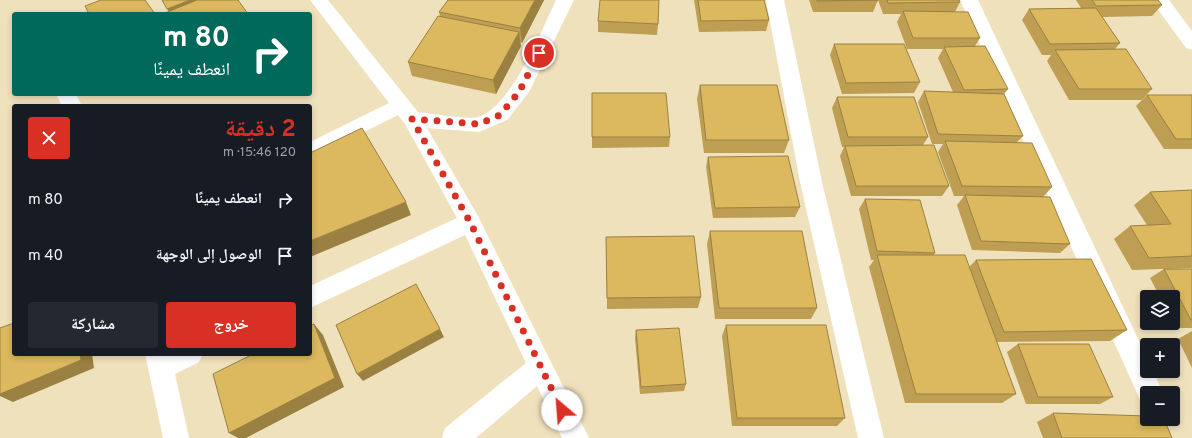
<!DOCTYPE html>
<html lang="ar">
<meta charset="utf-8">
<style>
:root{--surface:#171b24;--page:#242831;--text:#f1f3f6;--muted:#9ea1a6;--accent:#d93025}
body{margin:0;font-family:Overpass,"Noto Naskh Arabic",sans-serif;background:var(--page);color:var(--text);direction:rtl;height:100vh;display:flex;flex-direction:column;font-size:15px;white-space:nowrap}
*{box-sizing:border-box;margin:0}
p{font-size:13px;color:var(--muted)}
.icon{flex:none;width:22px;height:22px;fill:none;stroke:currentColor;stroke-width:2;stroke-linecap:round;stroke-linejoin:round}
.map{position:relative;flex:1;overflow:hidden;direction:ltr}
.drawer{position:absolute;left:12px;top:104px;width:300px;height:252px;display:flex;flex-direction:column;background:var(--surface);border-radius:4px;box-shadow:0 2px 6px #0003;direction:rtl}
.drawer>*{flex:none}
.banner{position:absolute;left:12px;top:12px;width:300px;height:84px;border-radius:4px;box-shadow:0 2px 6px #0003;direction:rtl;background:#00695c;color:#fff;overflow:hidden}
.buttons{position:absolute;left:1140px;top:290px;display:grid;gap:8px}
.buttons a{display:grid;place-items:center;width:40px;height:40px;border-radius:4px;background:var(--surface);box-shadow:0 2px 6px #0003;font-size:20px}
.pin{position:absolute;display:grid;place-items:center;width:34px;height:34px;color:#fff;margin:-17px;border:2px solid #fff;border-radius:50%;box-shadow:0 1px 4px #0007}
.me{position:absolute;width:44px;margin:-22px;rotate:333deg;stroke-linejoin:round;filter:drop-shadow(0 0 3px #0008)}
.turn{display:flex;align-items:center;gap:14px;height:84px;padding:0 16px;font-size:18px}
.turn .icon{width:52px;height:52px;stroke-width:2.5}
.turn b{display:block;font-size:28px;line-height:34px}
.round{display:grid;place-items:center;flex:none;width:42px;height:42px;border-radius:4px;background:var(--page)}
.overview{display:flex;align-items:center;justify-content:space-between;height:68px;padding:0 16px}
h1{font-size:24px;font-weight:700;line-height:30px;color:var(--accent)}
.button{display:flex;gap:8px;margin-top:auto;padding:8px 16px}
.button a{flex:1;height:46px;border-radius:4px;background:var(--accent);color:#fff;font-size:16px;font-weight:700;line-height:46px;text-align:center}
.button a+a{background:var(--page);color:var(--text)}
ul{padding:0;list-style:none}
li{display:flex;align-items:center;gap:12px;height:56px;padding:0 16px}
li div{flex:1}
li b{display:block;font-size:15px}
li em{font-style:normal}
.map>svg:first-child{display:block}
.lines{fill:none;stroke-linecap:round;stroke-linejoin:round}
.minor{fill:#fff;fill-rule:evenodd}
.wall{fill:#bd9e52}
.shaded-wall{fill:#9a8142}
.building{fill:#dcb85f;stroke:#9a8142}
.route{stroke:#d93025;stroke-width:7;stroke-dasharray:0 12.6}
</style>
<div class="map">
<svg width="1192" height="438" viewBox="0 0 1192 438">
<rect width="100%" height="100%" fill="#f0e1bd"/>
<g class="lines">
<g class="minor">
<path d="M310 0H328L418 112C430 113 469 120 478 117 512 106 541 31 556 0H574L529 92 507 120 479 132 427 128 478 216 589 438H562L537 386 476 438H442L445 428 526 363 465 235 310 308V286L457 218 405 124 398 115 310 159V142L389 103Z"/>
<path d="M766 0H784L822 182 884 438H858L800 182Z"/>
<path d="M960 0H978L1147 358V371H1153L1163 393H1147V404L1141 402Z"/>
<path d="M1151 0H1169L1192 31V50L1186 48Z"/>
<path d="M56 94H76L82 106H62Z"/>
<path d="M145 354H203L199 362 175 374 189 438H163Z"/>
</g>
</g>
<g class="wall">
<path d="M544 0 522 43 520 42 521 46 496 94 412 76 408 62 440 16 439 12Z"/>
<path d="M694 0H764L769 20 766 31 699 32Z"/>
<path d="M809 0H878L873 12H813Z"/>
<path d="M878 0H959L960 2 955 12 980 38 975 46 1008 89 1004 94 1023 136 1017 142 1052 187 1043 197 1070 244 1060 253 972 250 957 205 964 196H954L938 152 943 144H932L918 102 924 91 953 92 938 58 943 49H907L897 22 901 14H883Z"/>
<path d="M1076 0H1158L1162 5 1152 16 1102 17 1120 43 1115 49 1152 89 1142 100H1069L1047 61 1051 55H1042L1022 20 1029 9 1081 8Z"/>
<path d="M598 21 658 24 657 35 598 32Z"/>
<path d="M834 44 920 82 914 93 842 94 830 55Z"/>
<path d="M700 85 789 140 784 153H704L697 99Z"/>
<path d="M592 93 670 137 669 147 592 148Z"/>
<path d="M1147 95H1192V149H1164L1136 106Z"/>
<path d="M837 97 928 137 923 145 949 186 942 196H851L840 156 844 147H842L832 108Z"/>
<path d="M708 157 800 207 795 217 713 218 706 167Z"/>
<path d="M1192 190V268L1132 270 1114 239 1130 226 1147 225 1134 205 1150 192Z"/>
<path d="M865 199 935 253 933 255 969 267 976 260 1127 330 1110 341 997 342 1016 394 1002 403H905L869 267 874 260H871L859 209Z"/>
<path d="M710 231 817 308 811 319H715L707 244Z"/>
<path d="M606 237 701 297 698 308 607 309Z"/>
<path d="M1164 269H1192V328H1176L1173 322V297H1160L1150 278Z"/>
<path d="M726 325 845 418 837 426H732L722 336Z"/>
<path d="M636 330 686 384 684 391 640 394 635 338Z"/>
<path d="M1192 331V368L1178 339Z"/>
<path d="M1018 344 1113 397 1100 404H1026L1007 352Z"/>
<path d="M1053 413 1172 438H1043L1037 422Z"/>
</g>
<g class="shaded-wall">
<path d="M190 0H226L171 14 167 9Z"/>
<path d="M535 0H544L522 43 520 28Z"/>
<path d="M519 32 521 46 496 94 493 80Z"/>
<path d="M406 202 411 215 310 257V241Z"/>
<path d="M314 324 323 335 344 387 246 438H238L229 433Z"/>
<path d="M440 329 444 337 363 381 357 374Z"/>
<path d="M80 354H92L94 368 13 402 0 396V394Z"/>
</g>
<g class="building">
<path d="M101 0H145L155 14H89L85 6Z"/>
<path d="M162 0H190L167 9Z"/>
<path d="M197 0H238L248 14H165V13Z"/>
<path d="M448 0H535L520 28 439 12Z"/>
<path d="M600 0H659L658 24 598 21Z"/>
<path d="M698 0H764L769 20 701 21Z"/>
<path d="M817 0H878L817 1Z"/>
<path d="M887 0H959L960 2 888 3Z"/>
<path d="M1092 0H1158L1162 5 1096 6Z"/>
<path d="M1096 8 1120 43 1050 44 1029 9Z"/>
<path d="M903 11 968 12 980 38H913Z"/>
<path d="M438 16 519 32 493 80 408 62Z"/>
<path d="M834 44H904L920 82 846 83Z"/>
<path d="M985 46 1008 89 964 90 944 47Z"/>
<path d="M1126 49 1152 89H1079L1055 50Z"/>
<path d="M700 85H777L789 140H706Z"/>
<path d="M924 91 1004 94 1023 136 938 134Z"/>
<path d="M592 93H666L670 137H592Z"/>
<path d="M1147 95H1192V139H1176Z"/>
<path d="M837 97H914L928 137H848Z"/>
<path d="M362 128 406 202 310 241V153Z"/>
<path d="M945 141 1032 143 1052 187 962 186Z"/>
<path d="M934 145 949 186H856L845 146Z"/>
<path d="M788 156 800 207 715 208 708 157Z"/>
<path d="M1192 190V256L1149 258 1130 226 1171 224 1150 192Z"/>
<path d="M965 195 1050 197 1070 244 981 241Z"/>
<path d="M865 199 920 200 935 253 877 251Z"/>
<path d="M710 231H802L817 308H719Z"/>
<path d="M694 236 701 297 607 298 606 237Z"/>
<path d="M877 255H965L1016 394H916Z"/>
<path d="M1091 259 1127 330 1004 332 976 260Z"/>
<path d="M1164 269H1192V320H1191Z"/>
<path d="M416 284 440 329 357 374 336 325Z"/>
<path d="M14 323V354H80L81 360 0 394V328Z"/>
<path d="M314 324 335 378 229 433 213 374 253 354H310V326Z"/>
<path d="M726 325H826L845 418H737Z"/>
<path d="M679 328 686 384 641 387 636 330Z"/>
<path d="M1018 344H1089L1113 397H1038Z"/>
<path d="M1053 413 1147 416V419H1164L1172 438H1062Z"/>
</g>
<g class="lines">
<path class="route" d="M539 53 519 92 500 115 479 124 412 119 470 222 562 410"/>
</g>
</svg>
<div class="buttons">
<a><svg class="icon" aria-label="layers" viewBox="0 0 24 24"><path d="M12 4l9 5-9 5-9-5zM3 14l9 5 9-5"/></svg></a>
<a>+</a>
<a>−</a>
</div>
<div class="pin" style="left:539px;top:53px;background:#d93025"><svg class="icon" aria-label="arrive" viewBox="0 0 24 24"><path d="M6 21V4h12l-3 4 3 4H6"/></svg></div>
<svg class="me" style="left:562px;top:410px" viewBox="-20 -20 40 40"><circle r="19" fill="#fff"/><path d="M0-13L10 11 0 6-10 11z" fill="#d93025"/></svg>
<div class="banner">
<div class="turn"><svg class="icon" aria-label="right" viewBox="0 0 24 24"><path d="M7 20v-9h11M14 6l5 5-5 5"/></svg><div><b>80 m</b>انعطف يمينًا</div></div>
</div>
<section class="drawer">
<div class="overview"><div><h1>2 دقيقة</h1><p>120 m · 15:46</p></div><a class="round" style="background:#d93025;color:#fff"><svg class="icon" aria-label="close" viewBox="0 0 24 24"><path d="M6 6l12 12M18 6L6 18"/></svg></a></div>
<ul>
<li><svg class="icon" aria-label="right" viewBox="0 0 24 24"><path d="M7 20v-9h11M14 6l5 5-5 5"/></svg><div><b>انعطف يمينًا</b></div><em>80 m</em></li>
<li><svg class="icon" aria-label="arrive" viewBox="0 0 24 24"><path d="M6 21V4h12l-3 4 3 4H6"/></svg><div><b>الوصول إلى الوجهة</b></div><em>40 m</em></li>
</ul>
<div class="button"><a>خروج</a><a>مشاركة</a></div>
</section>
</div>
